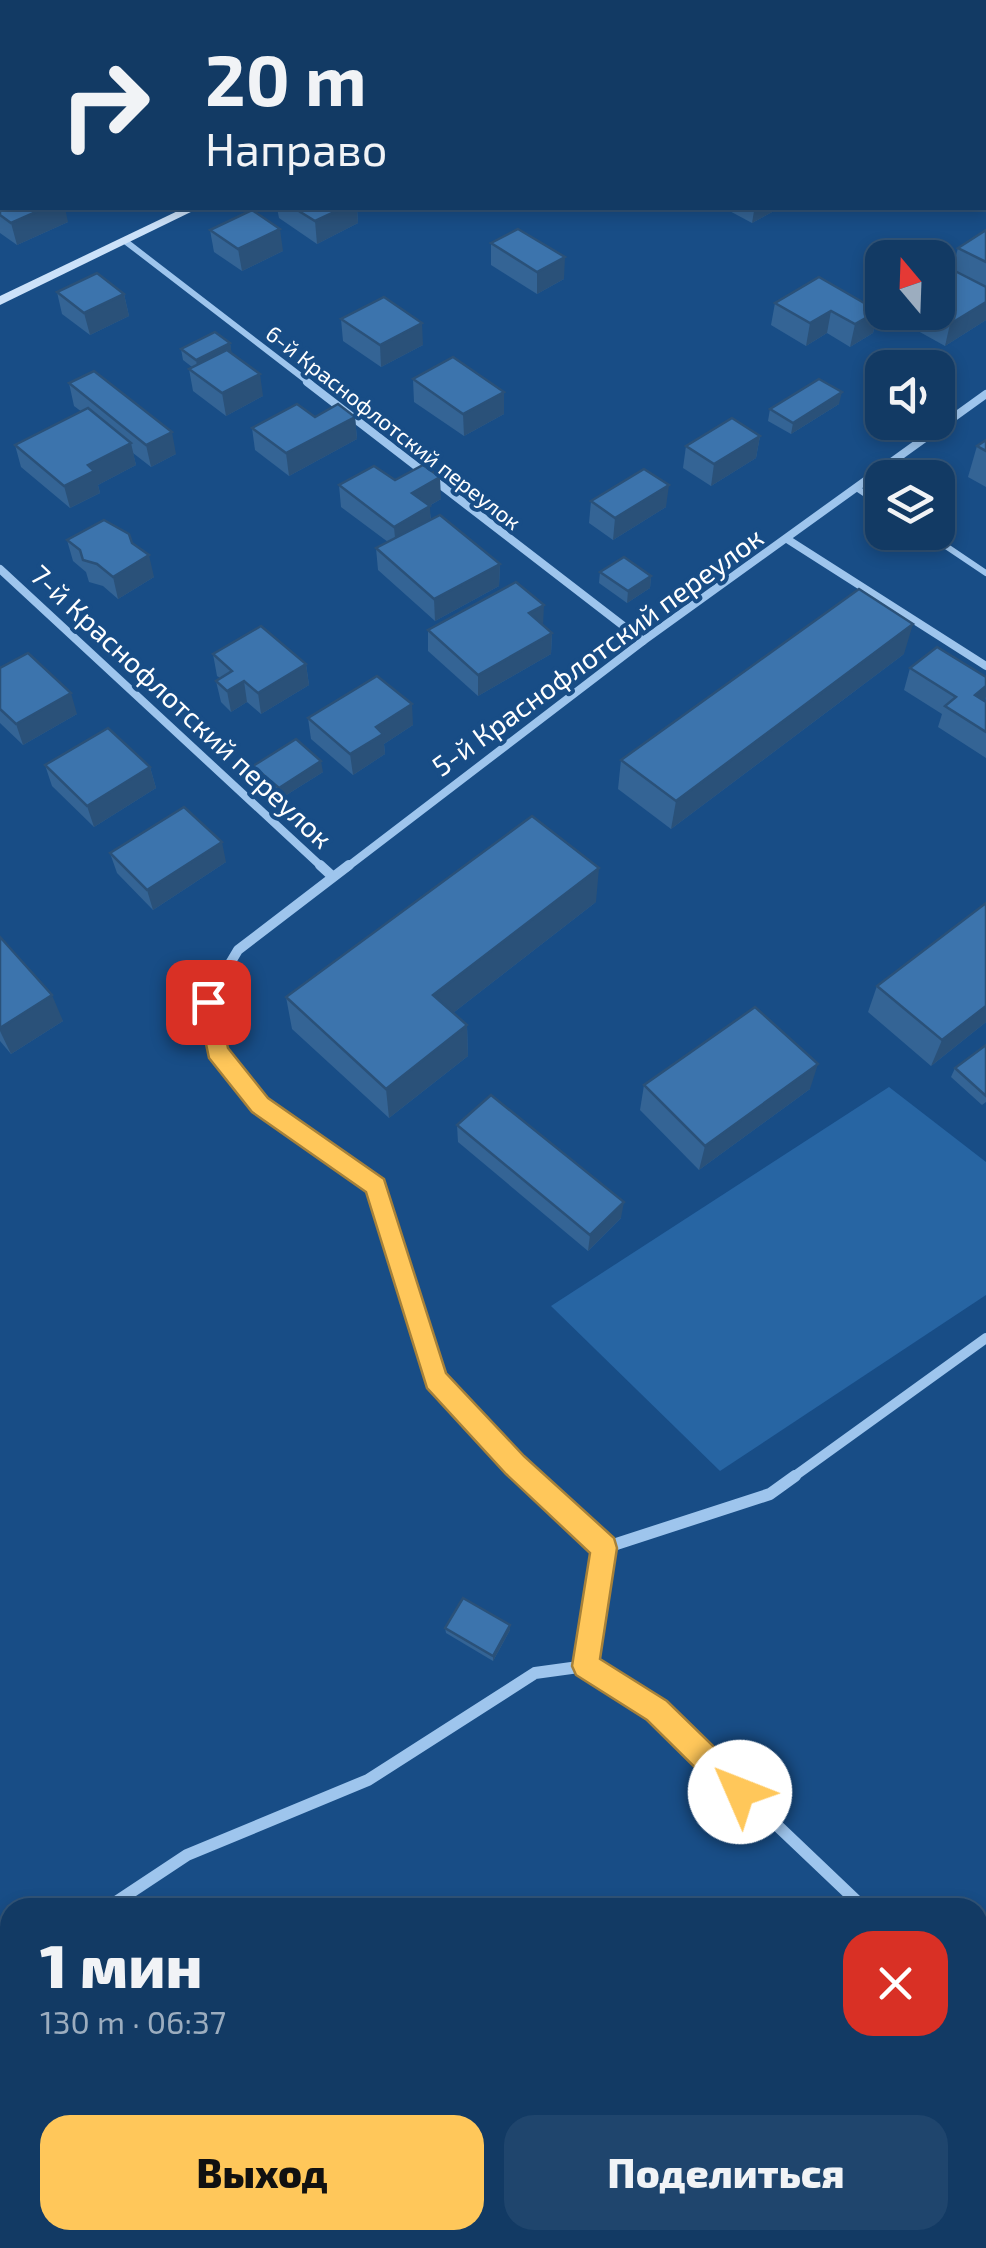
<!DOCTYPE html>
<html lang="ru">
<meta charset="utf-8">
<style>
:root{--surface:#123a64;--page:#1f456d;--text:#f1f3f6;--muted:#9cadbf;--line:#315478;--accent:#ffc75a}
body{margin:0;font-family:"Exo 2",sans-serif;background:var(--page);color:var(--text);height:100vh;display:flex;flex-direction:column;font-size:38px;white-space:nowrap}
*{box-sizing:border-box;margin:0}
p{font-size:32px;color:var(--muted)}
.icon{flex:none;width:55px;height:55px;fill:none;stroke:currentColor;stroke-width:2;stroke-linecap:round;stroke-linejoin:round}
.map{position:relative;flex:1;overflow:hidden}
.side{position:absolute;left:0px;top:1898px;width:988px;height:352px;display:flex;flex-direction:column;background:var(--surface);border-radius:30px 30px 0 0;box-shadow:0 5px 15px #0003,0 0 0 2px var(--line)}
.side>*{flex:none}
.guide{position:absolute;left:0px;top:0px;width:988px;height:210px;box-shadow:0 5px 15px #0003,0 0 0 2px var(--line);background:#123a64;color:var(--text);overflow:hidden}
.needle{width:65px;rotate:341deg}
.controls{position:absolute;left:865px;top:240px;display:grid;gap:20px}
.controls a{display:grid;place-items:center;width:90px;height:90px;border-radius:20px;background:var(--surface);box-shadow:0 5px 15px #0003,0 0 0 2px var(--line);font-size:50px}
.pin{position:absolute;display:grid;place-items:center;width:85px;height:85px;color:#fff;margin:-42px;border-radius:20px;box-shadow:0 5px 15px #0006}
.me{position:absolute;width:110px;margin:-55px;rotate:314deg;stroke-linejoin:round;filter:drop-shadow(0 0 8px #0008)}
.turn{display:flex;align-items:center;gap:35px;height:210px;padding:0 40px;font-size:45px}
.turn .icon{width:130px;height:130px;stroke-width:2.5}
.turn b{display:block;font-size:70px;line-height:85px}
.round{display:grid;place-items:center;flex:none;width:105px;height:105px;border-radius:30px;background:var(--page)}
.head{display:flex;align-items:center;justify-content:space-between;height:170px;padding:0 40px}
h1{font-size:60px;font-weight:800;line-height:75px}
.cta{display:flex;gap:20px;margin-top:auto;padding:20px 40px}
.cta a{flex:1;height:115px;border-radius:30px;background:var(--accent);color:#111;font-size:40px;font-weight:800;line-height:115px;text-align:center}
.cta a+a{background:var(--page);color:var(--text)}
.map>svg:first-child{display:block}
.green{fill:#2765a3}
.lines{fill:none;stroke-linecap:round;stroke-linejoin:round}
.lane{stroke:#9ec5ed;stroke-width:6}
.street-far3{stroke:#9ec5ed;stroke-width:6}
.street-far2{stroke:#9ec5ed;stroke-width:8}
.street-far1{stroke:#9ec5ed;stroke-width:10}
.street{stroke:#9ec5ed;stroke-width:12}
.secondary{fill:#cbe1f9;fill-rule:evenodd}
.wall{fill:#346495}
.shaded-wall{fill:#2a5179}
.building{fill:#3c74ad;stroke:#2a5179;stroke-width:2.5}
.route{fill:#ffc75a;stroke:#a6813a;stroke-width:2.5}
.labels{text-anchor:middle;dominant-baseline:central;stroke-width:8;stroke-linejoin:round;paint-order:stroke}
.far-street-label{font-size:22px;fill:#fff;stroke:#184d86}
.street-label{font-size:28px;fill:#fff;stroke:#184d86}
</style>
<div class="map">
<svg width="986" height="2248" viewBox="0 0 986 2248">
<rect width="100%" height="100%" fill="#184d86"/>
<g class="green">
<path d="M889 1087 986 1162V1295L720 1471 551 1306Z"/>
<path d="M10 2020V2240H566L574 2248H0V2025Z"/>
</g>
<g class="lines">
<g class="lane">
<path d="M858 489 882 505"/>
<path d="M925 532 986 573"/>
</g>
<g class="street-far3">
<path d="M848 0 853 2"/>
<path d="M125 241 311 384"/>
</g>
<g class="street-far2">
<path d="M307 382 643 641"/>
<path d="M787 539 986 666"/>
<path d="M0 569 323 868"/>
<path d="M346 868 643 641 986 394"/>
</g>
<g class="street-far1">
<path d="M320 865 332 876"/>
<path d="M349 865 238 950 207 1002 217 1051 260 1105 376 1186 436 1379 529 1478"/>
<path d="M792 1478 986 1338"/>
</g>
<g class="street">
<path d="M527 1476 604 1548 586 1666"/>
<path d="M604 1548 770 1494 795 1476"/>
<path d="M107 1908 187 1855 368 1780 535 1673 586 1666 657 1711 864 1908"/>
<path d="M0 1958 10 1954"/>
<path d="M978 2008 986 2016"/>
</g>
<path class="secondary" d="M184 208H199L0 305V296Z"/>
</g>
<g class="wall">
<path d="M0 0 2 2V38L0 37Z"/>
<path d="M905 0H986V37L985 2H911Z"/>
<path d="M0 189 68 222 17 245 0 233Z"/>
<path d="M277 208H357L358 223 317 244 279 218Z"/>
<path d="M724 208H774V211L752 223Z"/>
<path d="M210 230 283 251 242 271 214 252Z"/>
<path d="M986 230V320L945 346 900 321 902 312H938L952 270 958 248Z"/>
<path d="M491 243 564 279 537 294 491 265Z"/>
<path d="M57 292 124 294 129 316 90 335 62 314Z"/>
<path d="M775 303 878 311 873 333 850 347 827 333 806 346 771 325Z"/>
<path d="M341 319 423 345 381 367 343 341Z"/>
<path d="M230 343 231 353 263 396 226 416 193 391 189 369 192 367 183 360 181 349Z"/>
<path d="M413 379 504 392V414L464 436 414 402Z"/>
<path d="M69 383 176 454 151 467 133 453 136 465 98 485 100 493 70 508 21 467 15 445 82 412 74 406Z"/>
<path d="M839 404 791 434 768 421 770 409Z"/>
<path d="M315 417H355L357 439 289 476 255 450 252 428Z"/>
<path d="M760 436 756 458 711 486 683 468 686 446Z"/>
<path d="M986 440V487L968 477 977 446Z"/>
<path d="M395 480 441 499 429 506 431 520 500 564 499 586 435 621 378 570 376 548 388 542 341 507 339 485Z"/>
<path d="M591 501 666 507 613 540 589 523Z"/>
<path d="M67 540 132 543 154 577 118 599 103 586 89 582 86 572 73 561Z"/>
<path d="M600 572 651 576 650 588 627 603 599 583Z"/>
<path d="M428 630 552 633 551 654 478 696 428 651Z"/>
<path d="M213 654 306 664 309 685 261 714 247 702 231 712 221 702 216 681 220 678 217 676Z"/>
<path d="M904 654 671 829 618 789 621 760Z"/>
<path d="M0 668 77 714 23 745 0 723Z"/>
<path d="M910 668 986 697 985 701 986 702V758L938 727 942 714 904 690Z"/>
<path d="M308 718 413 725 384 744 385 754 353 775 311 739Z"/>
<path d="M45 765 150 767 156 788 94 827 52 786Z"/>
<path d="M253 766 323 772 280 799 255 777Z"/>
<path d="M110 853 226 862 153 910 117 873Z"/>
<path d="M596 902 453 1013 467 1025 468 1056 389 1118 292 1029 286 997Z"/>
<path d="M986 903V1022L931 1066 868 1012 877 986Z"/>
<path d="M0 937 63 1021 11 1054 0 1041Z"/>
<path d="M986 1045V1102L982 1105 951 1077 955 1068Z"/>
<path d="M644 1085 810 1089 699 1170 640 1110Z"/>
<path d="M457 1125 621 1218 588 1251 458 1142Z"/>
<path d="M510 1625V1630L493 1661 446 1633 445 1628Z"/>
</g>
<g class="shaded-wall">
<path d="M45 208H65L68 222 17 245 11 223Z"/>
<path d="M342 208H357L358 223 317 244 315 221Z"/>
<path d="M760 208H774V211L752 223 754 211Z"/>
<path d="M280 229 283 251 242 271 238 249Z"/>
<path d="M565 257 564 279 537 294V272Z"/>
<path d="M124 294 129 316 90 335 84 313Z"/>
<path d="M986 302V320L945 346 950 324Z"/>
<path d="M831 311 827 333 806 346 810 323Z"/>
<path d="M878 311 873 333 850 347 855 324Z"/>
<path d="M422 323 423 345 381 367 380 345Z"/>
<path d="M230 343 232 354 198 372 196 360Z"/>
<path d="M955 364 952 376 938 385V375Z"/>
<path d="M260 374 263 396 226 416 222 393Z"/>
<path d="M504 392V414L464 436 463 414Z"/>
<path d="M842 392 839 404 791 434 793 423Z"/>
<path d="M355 417 357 439 289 476 286 453Z"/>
<path d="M172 432 176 454 151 467 146 445Z"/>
<path d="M760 436 756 458 711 486 714 464Z"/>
<path d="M131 443 136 465 98 485 100 493 70 508 64 486 88 465Z"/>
<path d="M440 477 441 499 413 515 412 493Z"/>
<path d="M669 485 666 507 613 540 615 518Z"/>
<path d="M430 506 431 528 396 549 394 527Z"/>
<path d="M149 555 154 577 118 599 113 577Z"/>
<path d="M500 564 499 586 435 621 434 599Z"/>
<path d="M651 576 650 588 627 603 628 591Z"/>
<path d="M544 605 543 626 529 613Z"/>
<path d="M913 624 904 654 671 829 676 801Z"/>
<path d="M552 633 551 654 478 696V675Z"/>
<path d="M306 664 309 685 261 714 258 693Z"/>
<path d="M244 681 247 702 231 712 227 691Z"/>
<path d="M986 686V697L984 702 975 695Z"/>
<path d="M71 693 77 714 23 745 16 724Z"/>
<path d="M412 704 413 725 384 744 385 754 353 775 350 754 376 727Z"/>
<path d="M321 761 323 772 280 799 279 788Z"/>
<path d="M150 767 156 788 94 827 87 806Z"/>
<path d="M222 842 226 862 153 910 147 890Z"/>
<path d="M599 868 596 902 435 1027 433 995Z"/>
<path d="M52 995 63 1021 11 1054 0 1031V1028Z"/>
<path d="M986 1006V1022L931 1066 942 1040Z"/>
<path d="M467 1025 468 1056 389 1118 386 1089Z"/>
<path d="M818 1064 810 1089 699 1170 705 1146Z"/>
<path d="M624 1202 621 1218 588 1251 590 1235Z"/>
<path d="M510 1625V1630L493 1661V1656Z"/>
</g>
<g class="building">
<path d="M0 0H6L10 2H2V20L0 18Z"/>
<path d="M24 0H58L52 2H18Z"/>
<path d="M186 0H228L231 2H190Z"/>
<path d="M796 0H834L840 2H791Z"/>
<path d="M2 188V208H45L11 223 0 215V189Z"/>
<path d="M294 208H343L315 221Z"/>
<path d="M252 210 280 229 238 249 210 230Z"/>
<path d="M518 229 565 257 537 272 491 243Z"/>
<path d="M986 230V262L958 248Z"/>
<path d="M953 270 986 287V302L950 324 930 312H938V279Z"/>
<path d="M97 273 124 294 84 313 57 292Z"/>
<path d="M819 277 878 311 855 324 831 311 810 323 775 303Z"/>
<path d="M384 297 422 323 380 345 341 319Z"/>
<path d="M215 332 230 343 196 360 181 349Z"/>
<path d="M227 350 260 374 222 393 189 369Z"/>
<path d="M930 350 955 364 938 375V368H903Z"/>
<path d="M453 357 504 392 463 414 413 379Z"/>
<path d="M94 371 172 432 146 445 69 383Z"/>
<path d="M819 379 842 392 793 423 770 409Z"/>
<path d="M297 404 315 417 338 404 355 417 286 453 252 428Z"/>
<path d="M88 408 131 443 88 465 94 471 64 486 15 445Z"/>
<path d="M732 418 760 436 714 464 686 446Z"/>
<path d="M986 440V451L977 446Z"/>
<path d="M423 465 440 477 412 493 430 506 394 527 339 485 374 466 395 480Z"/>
<path d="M644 469 669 485 615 518 591 501Z"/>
<path d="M440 515 500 564 434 599 376 548Z"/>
<path d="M104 520 129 534 132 543 149 555 113 577 97 564 83 560 80 550 67 540Z"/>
<path d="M624 557 651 576 628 591 600 572Z"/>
<path d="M516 582 544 605 529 613 552 633 478 675 428 630Z"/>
<path d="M859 589 913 624 676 801 621 760Z"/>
<path d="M261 626 306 664 258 693 244 681 227 691 216 681 232 671 213 654Z"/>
<path d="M937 647 986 677V686L975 695 986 702V732L945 706 956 697 910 668Z"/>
<path d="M28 653 71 693 16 724 0 709V668Z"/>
<path d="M377 676 412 704 376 727 383 734 350 754 308 718Z"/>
<path d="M108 728 150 767 87 806 45 765Z"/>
<path d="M296 739 321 761 279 788 253 766Z"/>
<path d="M184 807 222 842 147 890 110 853Z"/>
<path d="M532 816 599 868 433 995 467 1025 386 1089 286 997Z"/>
<path d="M986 903V1006L942 1040 877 986Z"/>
<path d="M0 937 52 995 0 1028Z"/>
<path d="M755 1007 818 1064 705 1146 644 1085Z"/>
<path d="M986 1045V1096L955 1068Z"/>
<path d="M491 1095 624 1202 590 1235 457 1125Z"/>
<path d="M463 1598 510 1625 493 1656 445 1628Z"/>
<path d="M751 2240H766L758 2248Z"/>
</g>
<path class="route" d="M208 993 218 1002 228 1048 268 1098 384 1179 446 1373 524 1456 614 1538 617 1548 600 1659 667 1701 750 1782 754 1792 750 1802 740 1806 730 1802 647 1720 576 1675 572 1666 590 1553 506 1474 427 1388 366 1192 252 1112 209 1058 197 1002Z"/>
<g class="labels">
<g class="far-street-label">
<text transform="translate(394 427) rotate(38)">6-й Краснофлотский переулок</text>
</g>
<g class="street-label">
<text transform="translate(597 651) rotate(-36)">5-й Краснофлотский переулок</text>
<text transform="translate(182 706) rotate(43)">7-й Краснофлотский переулок</text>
</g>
</g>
</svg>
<div class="controls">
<a><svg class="needle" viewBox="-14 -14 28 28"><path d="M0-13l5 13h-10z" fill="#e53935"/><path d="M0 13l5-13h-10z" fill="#9cadbf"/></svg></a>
<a><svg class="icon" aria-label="sound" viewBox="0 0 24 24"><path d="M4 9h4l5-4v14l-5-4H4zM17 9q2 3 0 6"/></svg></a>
<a><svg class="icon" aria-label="layers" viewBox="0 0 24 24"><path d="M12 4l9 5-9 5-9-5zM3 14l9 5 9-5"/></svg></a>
</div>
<div class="pin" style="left:208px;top:1002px;background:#d93025"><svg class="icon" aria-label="arrive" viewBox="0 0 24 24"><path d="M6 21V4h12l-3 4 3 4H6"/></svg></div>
<svg class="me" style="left:740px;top:1792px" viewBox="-20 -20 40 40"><circle r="19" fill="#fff"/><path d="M0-13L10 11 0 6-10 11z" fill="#ffc75a"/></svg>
<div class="guide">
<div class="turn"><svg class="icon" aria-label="right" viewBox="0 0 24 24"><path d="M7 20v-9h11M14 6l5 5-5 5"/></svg><div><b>20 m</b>Направо</div></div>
</div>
<section class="side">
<div class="head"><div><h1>1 мин</h1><p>130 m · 06:37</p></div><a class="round" style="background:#d93025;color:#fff"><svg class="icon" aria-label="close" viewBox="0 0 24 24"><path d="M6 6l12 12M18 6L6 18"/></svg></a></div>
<div class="cta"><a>Выход</a><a>Поделиться</a></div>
</section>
</div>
